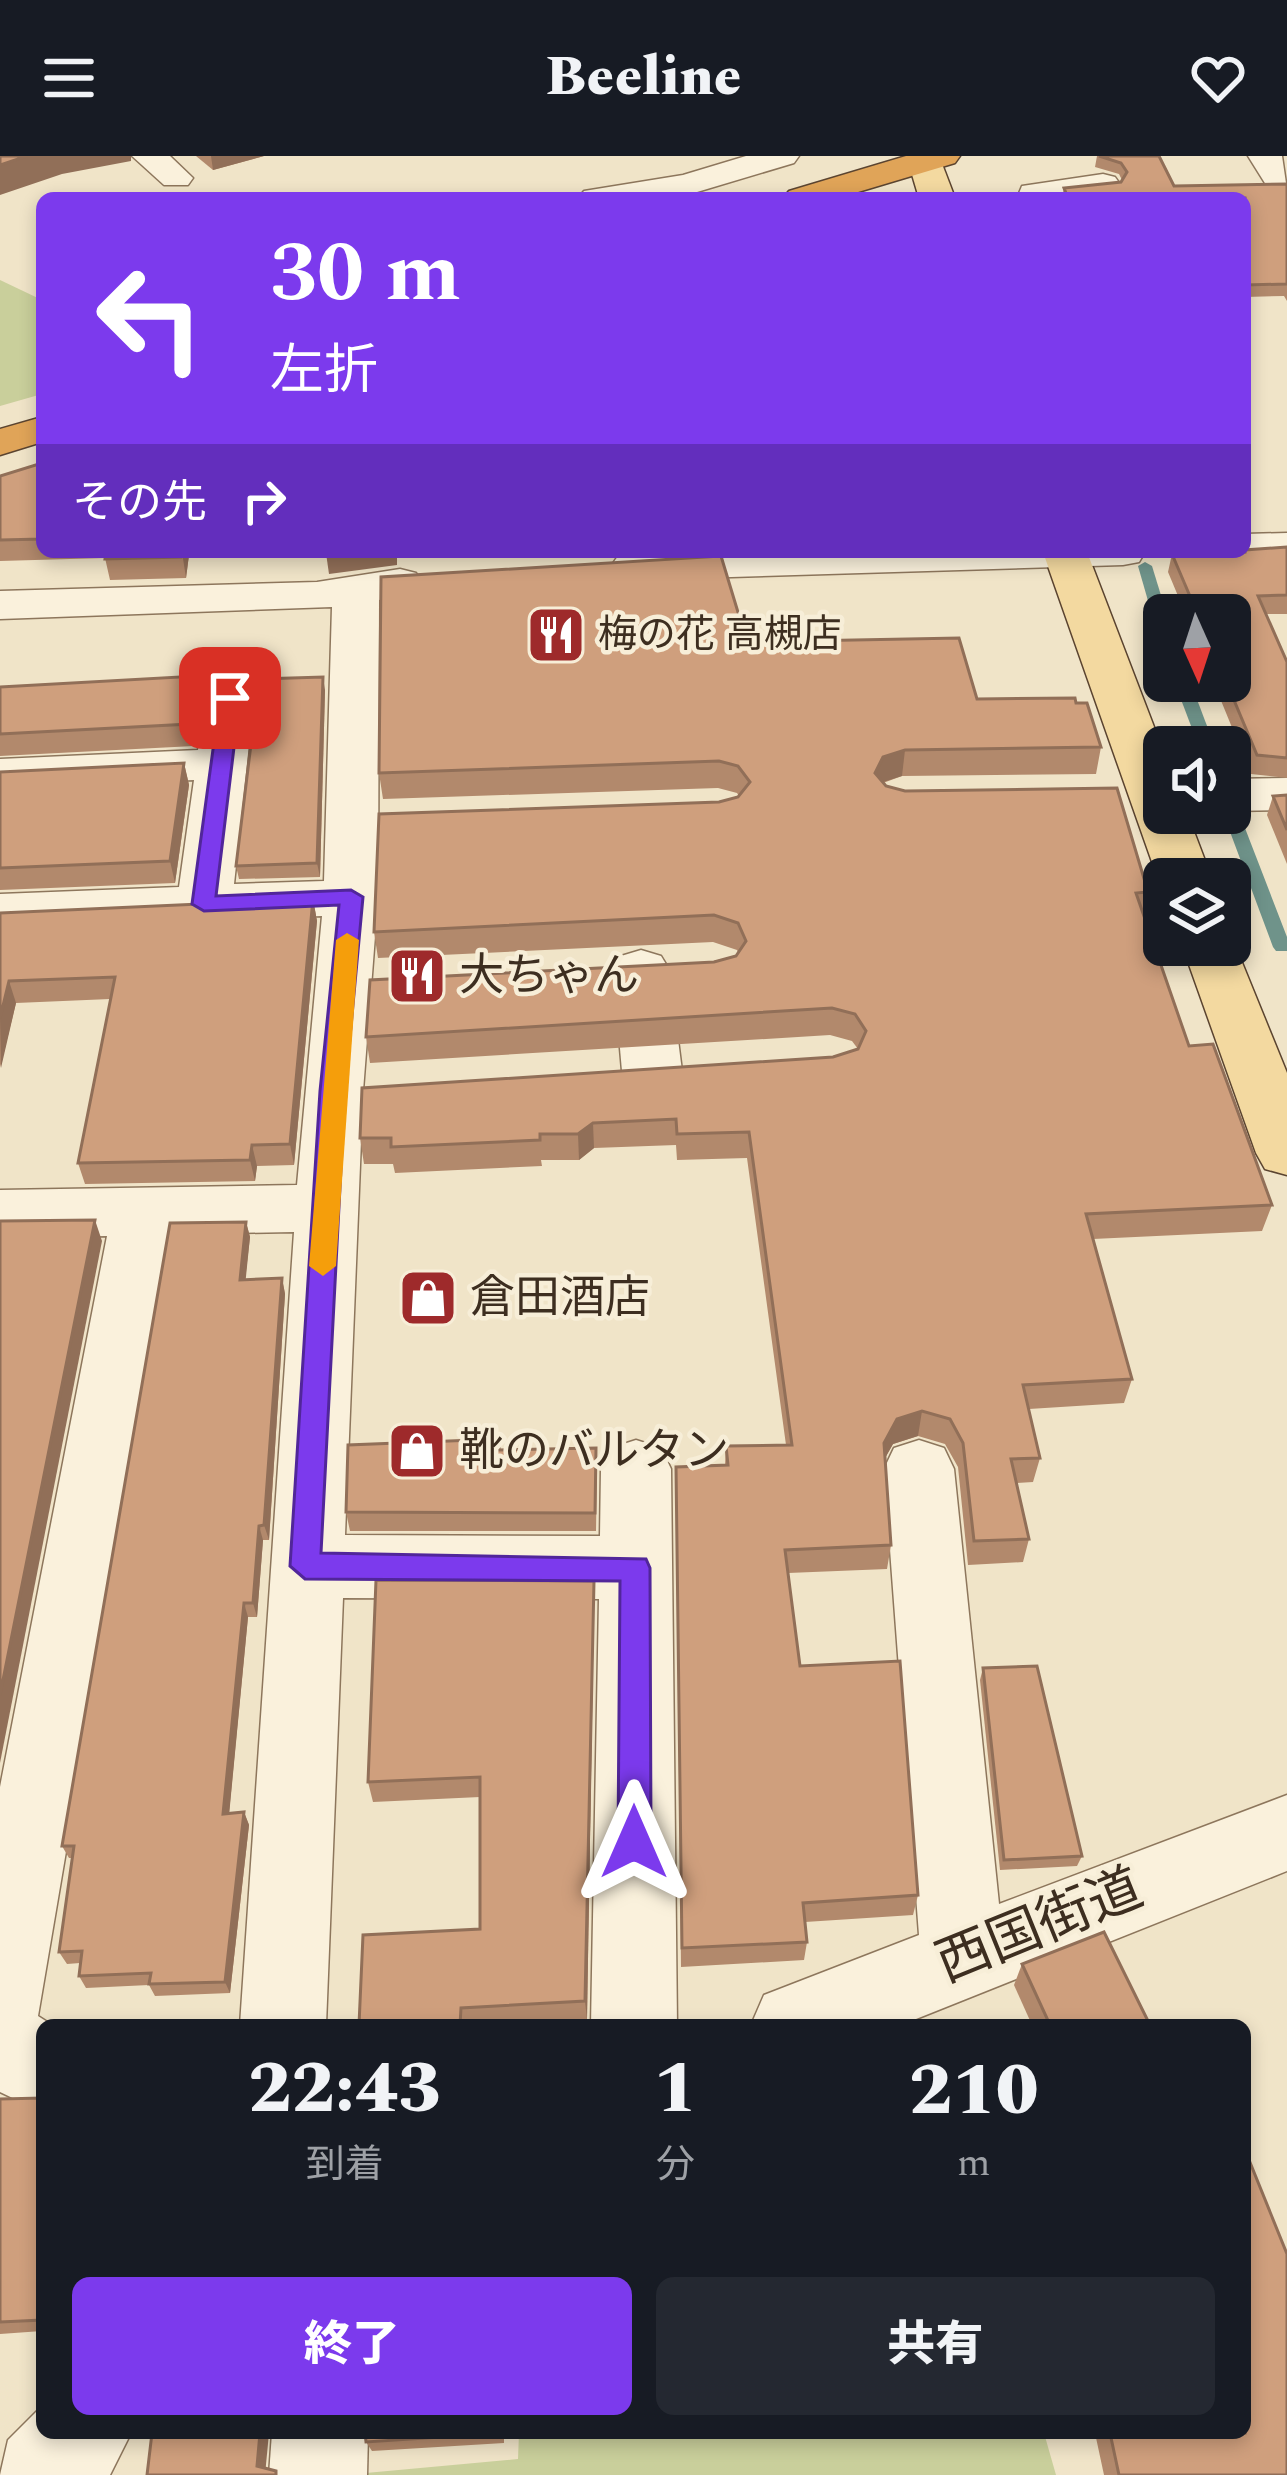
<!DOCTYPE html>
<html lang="ja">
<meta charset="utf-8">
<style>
:root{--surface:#171b24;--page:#242831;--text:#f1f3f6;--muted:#9ea1a6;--accent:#7c3aed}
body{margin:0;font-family:Spectral,"Noto Sans JP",serif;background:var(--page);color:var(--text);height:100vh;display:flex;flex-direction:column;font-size:45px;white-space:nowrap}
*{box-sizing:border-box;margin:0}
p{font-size:39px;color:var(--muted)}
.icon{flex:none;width:66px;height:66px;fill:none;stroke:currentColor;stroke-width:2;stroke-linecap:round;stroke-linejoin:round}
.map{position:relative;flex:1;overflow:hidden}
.drawer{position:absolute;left:36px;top:1863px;width:1215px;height:420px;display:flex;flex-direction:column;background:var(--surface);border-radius:18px;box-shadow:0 6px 18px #0003}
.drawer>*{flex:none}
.hud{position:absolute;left:36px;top:36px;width:1215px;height:366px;border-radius:18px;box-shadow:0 6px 18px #0003;background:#7c3aed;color:#fff;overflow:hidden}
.needle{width:78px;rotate:177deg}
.buttons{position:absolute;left:1143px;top:438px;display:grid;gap:24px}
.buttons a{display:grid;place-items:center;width:108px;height:108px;border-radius:18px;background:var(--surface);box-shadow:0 6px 18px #0003;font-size:60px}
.pin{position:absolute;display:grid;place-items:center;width:102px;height:102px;color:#fff;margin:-51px;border-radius:24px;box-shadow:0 6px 18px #0006}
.me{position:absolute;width:132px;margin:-66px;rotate:0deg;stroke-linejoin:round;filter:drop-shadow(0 0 9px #0008)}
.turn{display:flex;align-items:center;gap:42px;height:252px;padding:0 36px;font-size:54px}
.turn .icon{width:156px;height:156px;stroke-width:2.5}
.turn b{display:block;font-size:84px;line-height:102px}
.then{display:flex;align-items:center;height:114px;padding:0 36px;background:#0003;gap:24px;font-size:45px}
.eta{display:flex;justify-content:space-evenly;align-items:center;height:204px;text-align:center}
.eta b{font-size:72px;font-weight:800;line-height:84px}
.primary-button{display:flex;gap:24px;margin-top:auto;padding:24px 36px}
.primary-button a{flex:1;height:138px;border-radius:18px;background:var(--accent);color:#fff;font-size:48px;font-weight:800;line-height:138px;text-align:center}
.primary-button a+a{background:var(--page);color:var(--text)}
header{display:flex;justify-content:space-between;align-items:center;height:156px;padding:0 36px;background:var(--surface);font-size:54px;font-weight:800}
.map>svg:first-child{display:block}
.green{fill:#c9cf9b}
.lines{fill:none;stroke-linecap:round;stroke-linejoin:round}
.stream{fill:#6f938a;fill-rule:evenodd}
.minor-casing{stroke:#8d765c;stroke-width:3}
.major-casing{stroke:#5b4430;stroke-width:3}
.highway-casing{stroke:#5b4430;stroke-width:3}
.minor{fill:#faf1dc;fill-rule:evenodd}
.major{fill:#f3d9a0;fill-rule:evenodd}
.highway{fill:#e0a458;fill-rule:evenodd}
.wall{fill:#b2896c}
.shaded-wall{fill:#916f58}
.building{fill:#cf9f7d;stroke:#916f58;stroke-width:3}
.route{fill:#7c3aed;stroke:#51269a;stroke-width:3}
.slow{fill:#f59e0b}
.labels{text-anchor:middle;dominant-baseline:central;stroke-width:9;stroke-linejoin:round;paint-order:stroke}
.far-poi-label{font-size:39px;fill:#3d2e20;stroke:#f7eed8;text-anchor:start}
.poi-label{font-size:45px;fill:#3d2e20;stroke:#f7eed8;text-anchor:start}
.near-street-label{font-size:54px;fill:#3d2e20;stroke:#f7eed8}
</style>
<header><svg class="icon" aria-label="menu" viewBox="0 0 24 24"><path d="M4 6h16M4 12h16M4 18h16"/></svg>Beeline<svg class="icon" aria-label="heart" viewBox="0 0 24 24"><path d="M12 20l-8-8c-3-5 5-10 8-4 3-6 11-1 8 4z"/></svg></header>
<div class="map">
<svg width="1287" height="2319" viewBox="0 0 1287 2319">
<rect width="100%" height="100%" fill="#f0e4c8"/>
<g class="green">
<path d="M0 124 42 144V238L0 250Z"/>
<path d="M519 2277H1044L1056 2319H344L518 2303Z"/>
</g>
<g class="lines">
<g class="stream">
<path d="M1145 406 1152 410 1167 459 1164 480 1157 476 1138 410Z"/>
<path d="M1174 525H1190L1215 591H1199Z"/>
<path d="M1230 649 1238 654 1287 781V795H1276L1273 791 1223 657H1230Z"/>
</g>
<g class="minor-casing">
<g id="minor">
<path d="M132 0H170L193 22 188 29H164Z"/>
<path d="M746 0H799L794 7 687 39 578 42 584 35 683 19Z"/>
<path d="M1248 0H1282L1287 34 1268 32Z"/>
<path d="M1103 18 1115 21 1120 28 1115 35 1017 42 1022 30Z"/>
<path d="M1287 377V403L1245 404 1226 396H1245V378Z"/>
<path d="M649 396H1145L1139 406 1123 409 634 424 618 420 611 410 618 400Z"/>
<path d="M400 413 416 417 423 427 416 437 379 444 378 741 363 935 345 1379 600 1380 601 1313 611 1292 636 1284 661 1292 671 1313 677 1869H591L599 1443 343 1442 326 1869H240L294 1076 171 1078 38 1860 52 1869H42V1956L0 1936V1631L107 1080 0 1082V1034L297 1029 322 760 0 774V738L179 731 194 624 0 633V603L198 594 206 542 213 532 230 527 247 532 254 542 234 728 324 725 332 451 0 463V435L317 426Z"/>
<path d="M1287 622V654L1230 655V623Z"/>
<path d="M641 794 661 800 669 813 682 915 673 930 652 936 631 930 622 915 613 813 621 800Z"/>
<path d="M919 1284 944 1292 954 1313 999 1748 1287 1639V1715L901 1869H751L764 1839 919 1779 884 1313 894 1292Z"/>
<path d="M42 2250V2277H131L110 2319H0L8 2284Z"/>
<path d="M272 2277H368L367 2319H269Z"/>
</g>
</g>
<g class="major-casing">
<g id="major">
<path d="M911 0H939L955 42H919L908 5Z"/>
<path d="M1043 396H1087L1164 597V657H1187L1212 723H1164V732L1158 723Z"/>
<path d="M1230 777 1287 917V1019L1265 1013 1256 997 1182 789H1230Z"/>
</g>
</g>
<g class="highway-casing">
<g id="highway">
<path d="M906 0H960L955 7 838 42H783L789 35Z"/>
<path d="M42 261V286L0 299V273Z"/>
</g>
</g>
<use href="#minor" class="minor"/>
<use href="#major" class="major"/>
<use href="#highway" class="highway"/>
</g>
<g class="wall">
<path d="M196 0H264L213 14Z"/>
<path d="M1097 0H1159L1174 30 1287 28V145L1284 140 1245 141V42H1062L1064 32 1121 26 1122 24 1119 18 1095 11Z"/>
<path d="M42 307V396H274L189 399 186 422 110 424 105 402 0 405V320Z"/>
<path d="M1287 391V458H1266L1287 506V622L1251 618 1213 525H1230V459H1186L1168 416 1172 398Z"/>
<path d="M747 486 977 543 1101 591 1096 618 902 620 883 627 886 630 1148 736 1143 758 1189 890 1272 1049 1262 1075 1093 1083 1132 1223 1124 1247 1029 1253 1040 1302 1033 1326 1017 1327 1029 1383 1023 1406 968 1409 958 1311 945 1288 918 1280 893 1288 885 1302 891 1389 887 1413 788 1417 800 1510 918 1739 913 1759 805 1766 807 1786 804 1804 681 1811 676 1335 725 1309 726 1290 786 1289 747 1002 677 1004 676 989 594 992 579 1004H541L542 1010 395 1017 393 1008H364L360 982 833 901 858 893 852 885 830 879 370 907 366 881 736 800 738 796 737 794 713 786 378 802 374 776 739 640 737 637 718 632 383 643 379 617Z"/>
<path d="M197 520 202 541 194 590 0 600V531Z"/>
<path d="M325 534 320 721 239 723 236 710Z"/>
<path d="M184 607 189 629 175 727 0 734V616Z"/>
<path d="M1287 639V708L1267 659 1273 640Z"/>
<path d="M313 743 317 765 294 1009 257 1010 255 1025 85 1028 78 1007 110 843 16 847 0 912V757Z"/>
<path d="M246 1066 250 1081 245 1124 282 1122 285 1138 269 1384H263L257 1461H248L229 1657 244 1656 249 1669 230 1837 155 1840 149 1829 86 1832 79 1820 80 1807 67 1808 59 1796 73 1702H69L62 1690Z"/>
<path d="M499 1283 500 1294 597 1311 596 1375H350L346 1356Z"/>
<path d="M594 1425 587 1863 469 1869H359L480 1773V1641L373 1646 368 1626Z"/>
<path d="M983 1512 1082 1700 1077 1710 1000 1714 980 1524Z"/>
<path d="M1022 1808 1150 1869H1032L1014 1829Z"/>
<path d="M42 1942V2175L0 2178V1943Z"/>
<path d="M365 2277H504V2287L372 2295 366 2286Z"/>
<path d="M1095 2277H1245L1287 2319H1104Z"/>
</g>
<g class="shaded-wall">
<path d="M27 0H131V5L62 18 0 39V9Z"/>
<path d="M211 0H264L213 14Z"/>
<path d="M182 396H189V399L186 422Z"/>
<path d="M336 396H397V409L329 418 326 397Z"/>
<path d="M197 520 202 541 194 590 190 568Z"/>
<path d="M323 521 325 534 320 721 317 707Z"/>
<path d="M905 594 902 620 880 627 875 617 883 601Z"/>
<path d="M184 607 189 629 175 727 170 705Z"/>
<path d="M313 743 317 765 294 1009 290 988Z"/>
<path d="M9 825 16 847 1 912 0 862Z"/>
<path d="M593 967 594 992 579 1004 578 978Z"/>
<path d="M252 989 257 1010 255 1025 250 1004Z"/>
<path d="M95 1064 102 1085 0 1607V1539Z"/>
<path d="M246 1066 250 1081 244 1140 240 1124Z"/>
<path d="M282 1122 285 1138 269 1384 264 1369Z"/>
<path d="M922 1255 918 1280 893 1288 880 1311 884 1287 897 1263Z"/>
<path d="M259 1370 263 1384 257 1461 253 1447Z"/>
<path d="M594 1425V1447L587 1863 585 1845Z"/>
<path d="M244 1447 248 1461 228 1670 223 1658Z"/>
<path d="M244 1656 249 1669 230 1837 225 1826Z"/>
<path d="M260 2277H269L265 2319 257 2310Z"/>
</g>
<g class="building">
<path d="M0 0H27L0 9Z"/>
<path d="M1099 0H1159L1174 30 1287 28V128L1245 129V42H1068L1064 32 1121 26 1127 16 1121 7Z"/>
<path d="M42 307V383L0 384V320Z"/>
<path d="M1287 391V439L1258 440 1287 506V602L1257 599 1226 525H1230V459H1198L1172 398 1245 396V394Z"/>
<path d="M106 396H182L181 401 105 403Z"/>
<path d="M721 400 747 486 959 482 977 543 1075 542 1076 547H1087L1101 591 905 594 883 601 875 617 886 630 905 635 1117 632 1148 736 1136 737 1189 890 1213 888 1272 1049 1086 1058 1132 1223 1023 1229 1040 1302 1011 1303 1029 1383 974 1385 963 1287 950 1263 922 1255 897 1263 884 1287 891 1389 785 1394 800 1510 900 1505 918 1739 803 1747 807 1786 682 1792 676 1311 728 1309 726 1290 792 1289 749 976 677 978 676 963 593 967 578 978H540V984L391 991V982H360L362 932 833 901 858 893 866 875 855 858 832 852 366 881 370 824 714 806 736 800 746 785 738 767 714 759 374 776 379 658 719 646 738 641 750 626 738 610 719 605 379 617 381 421Z"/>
<path d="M197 520 190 568 0 578V531Z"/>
<path d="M323 521 317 707 236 710 259 523Z"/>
<path d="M184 607 170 705 0 712V616Z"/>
<path d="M1287 639V674L1273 640Z"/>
<path d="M313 743 290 988 252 989 250 1004 78 1007 115 821 9 825 0 862V757Z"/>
<path d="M95 1064 0 1539V1065Z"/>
<path d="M246 1066 240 1124 282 1122 264 1369 259 1370 253 1447H244L223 1658 244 1656 225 1826 149 1828 151 1817 79 1820 82 1795 59 1796 74 1690H62L170 1067Z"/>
<path d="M499 1283V1294L596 1292 595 1357 346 1356 348 1289Z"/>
<path d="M376 1424 594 1425 585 1845 461 1852 460 1869H359L363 1779 480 1773V1621L368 1626Z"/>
<path d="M1037 1510 1082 1700 1004 1704 983 1512Z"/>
<path d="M1104 1776 1150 1869H1050L1022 1808Z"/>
<path d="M42 1942V2164L0 2166V1943Z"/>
<path d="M1245 1994 1287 2098V2319H1119L1110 2277H1245Z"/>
<path d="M152 2277H260L257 2310 276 2315V2319H147Z"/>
<path d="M365 2277H501L366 2286Z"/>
</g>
<path class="route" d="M230 535 240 542 216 740 351 734 363 741 345 935 321 1397 646 1403 650 1412 651 1686 646 1697 634 1702 622 1697 618 1686 620 1425 305 1423 290 1410 320 935 339 749 204 755 192 748 220 542Z"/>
<path class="slow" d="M347 777 359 784 336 1110 323 1120 309 1110 336 784Z"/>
<defs>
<g id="restaurant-square" transform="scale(3)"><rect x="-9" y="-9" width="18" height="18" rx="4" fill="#9e2a2b" stroke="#f7eed8"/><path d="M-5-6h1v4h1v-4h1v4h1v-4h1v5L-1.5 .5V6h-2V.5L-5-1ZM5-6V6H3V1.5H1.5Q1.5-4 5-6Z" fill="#fff"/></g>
<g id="shop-square" transform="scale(3)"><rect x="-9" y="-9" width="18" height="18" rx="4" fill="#9e2a2b" stroke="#f7eed8"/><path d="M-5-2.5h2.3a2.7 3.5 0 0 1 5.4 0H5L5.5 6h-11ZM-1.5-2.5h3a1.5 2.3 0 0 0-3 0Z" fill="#fff"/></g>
</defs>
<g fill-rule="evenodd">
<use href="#restaurant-square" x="556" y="479"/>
<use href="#restaurant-square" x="417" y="820"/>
<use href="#shop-square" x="428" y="1142"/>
<use href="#shop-square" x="417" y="1295"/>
</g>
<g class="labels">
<g class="far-poi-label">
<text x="598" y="479">梅の花 高槻店</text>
</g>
<g class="poi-label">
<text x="459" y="820">大ちゃん</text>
<text x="470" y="1142">倉田酒店</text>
<text x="459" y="1295">靴のバルタン</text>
</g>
<g class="near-street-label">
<text transform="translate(1040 1771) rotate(-22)">西国街道</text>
</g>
</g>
</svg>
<div class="buttons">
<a><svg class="needle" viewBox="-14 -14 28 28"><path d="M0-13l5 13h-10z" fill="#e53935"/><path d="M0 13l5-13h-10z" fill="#9ea1a6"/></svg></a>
<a><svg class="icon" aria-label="sound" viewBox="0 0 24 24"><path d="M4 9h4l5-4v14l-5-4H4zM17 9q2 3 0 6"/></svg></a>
<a><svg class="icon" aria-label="layers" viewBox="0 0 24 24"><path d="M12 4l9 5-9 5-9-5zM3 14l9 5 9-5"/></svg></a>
</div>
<div class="pin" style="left:230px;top:542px;background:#d93025"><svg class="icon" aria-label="arrive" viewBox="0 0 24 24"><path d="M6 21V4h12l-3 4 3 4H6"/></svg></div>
<svg class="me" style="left:634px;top:1686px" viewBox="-20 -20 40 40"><path d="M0-17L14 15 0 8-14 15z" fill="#7c3aed" stroke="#fff" stroke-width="4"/></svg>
<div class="hud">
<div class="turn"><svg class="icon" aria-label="left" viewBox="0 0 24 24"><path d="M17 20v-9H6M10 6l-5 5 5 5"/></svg><div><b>30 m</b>左折</div></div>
<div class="then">その先<svg class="icon" aria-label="right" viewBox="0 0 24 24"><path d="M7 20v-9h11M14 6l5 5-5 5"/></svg></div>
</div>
<section class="drawer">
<div class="eta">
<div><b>22:43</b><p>到着</p></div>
<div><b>1</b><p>分</p></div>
<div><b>210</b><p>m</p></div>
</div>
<div class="primary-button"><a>終了</a><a>共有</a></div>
</section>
</div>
